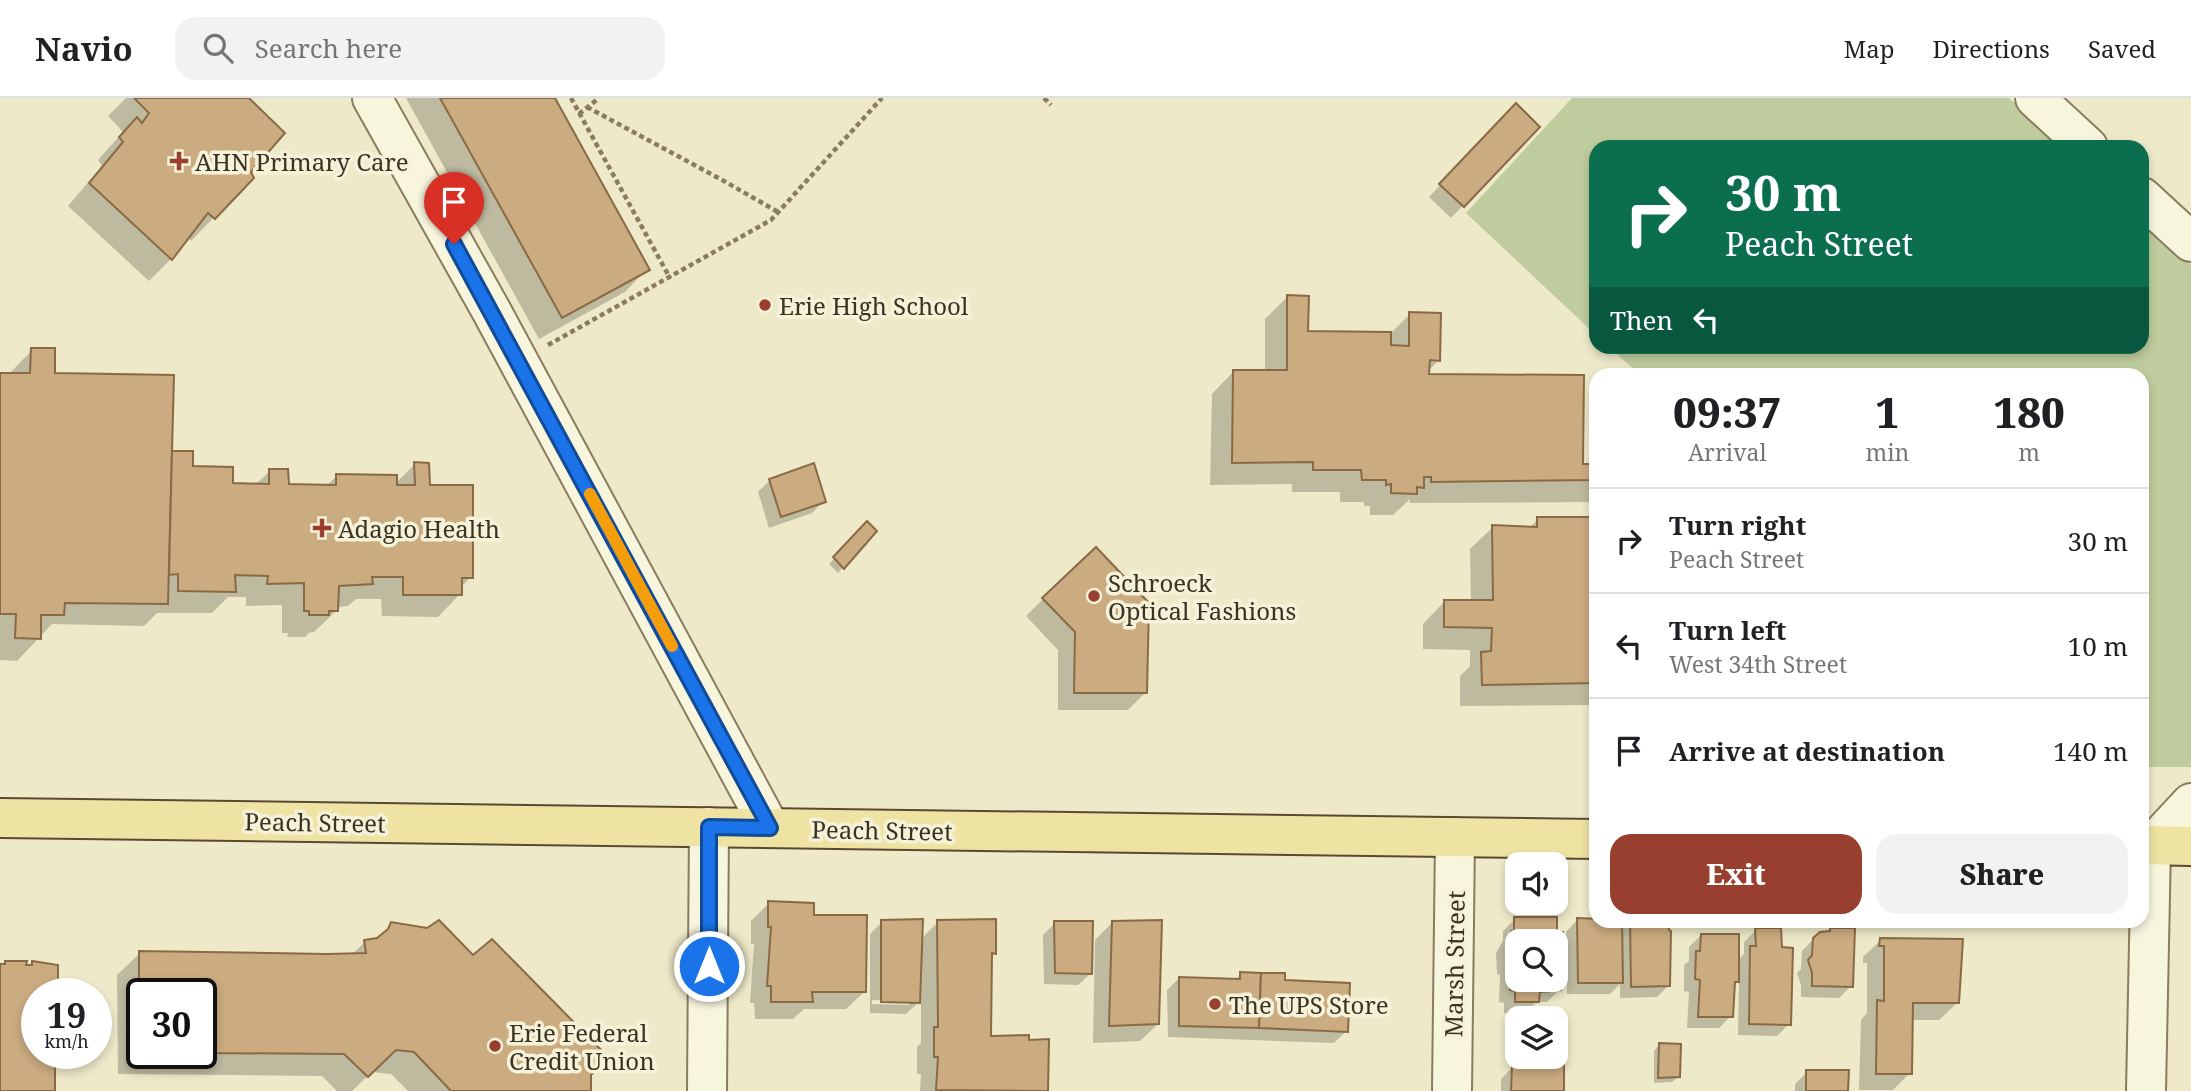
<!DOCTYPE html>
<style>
:root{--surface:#fff;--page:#f2f2f2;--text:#202124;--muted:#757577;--line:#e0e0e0;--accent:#983f2f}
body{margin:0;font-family:"Noto Serif",serif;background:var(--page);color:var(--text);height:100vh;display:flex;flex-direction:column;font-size:26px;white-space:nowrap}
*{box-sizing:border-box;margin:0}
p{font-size:23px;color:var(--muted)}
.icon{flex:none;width:38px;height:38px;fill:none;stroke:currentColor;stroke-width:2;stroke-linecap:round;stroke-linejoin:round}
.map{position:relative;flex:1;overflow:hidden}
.details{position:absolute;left:1589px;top:270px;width:560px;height:560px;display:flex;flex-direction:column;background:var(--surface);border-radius:21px;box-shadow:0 4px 10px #0003}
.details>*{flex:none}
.top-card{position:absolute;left:1589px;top:42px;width:560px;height:214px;border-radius:21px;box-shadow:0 4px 10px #0003;background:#0b6e4f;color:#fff;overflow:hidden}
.controls{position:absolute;left:1505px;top:754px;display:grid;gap:14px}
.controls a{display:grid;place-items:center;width:63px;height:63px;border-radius:14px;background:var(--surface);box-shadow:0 4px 10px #0003;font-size:35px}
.speed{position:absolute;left:21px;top:880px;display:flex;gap:14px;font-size:35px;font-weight:700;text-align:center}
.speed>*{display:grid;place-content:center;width:91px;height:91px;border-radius:50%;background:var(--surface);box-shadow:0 4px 10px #0003;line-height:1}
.speed small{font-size:18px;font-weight:400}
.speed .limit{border:4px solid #111;border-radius:10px;background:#fff;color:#111}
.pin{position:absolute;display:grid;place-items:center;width:60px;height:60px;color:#fff;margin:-72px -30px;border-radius:50% 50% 50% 0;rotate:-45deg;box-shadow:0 0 7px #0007}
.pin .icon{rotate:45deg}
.me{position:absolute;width:77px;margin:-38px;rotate:0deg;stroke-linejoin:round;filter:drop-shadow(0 0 5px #0008)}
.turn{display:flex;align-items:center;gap:24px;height:147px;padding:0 21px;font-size:32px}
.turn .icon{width:91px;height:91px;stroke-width:2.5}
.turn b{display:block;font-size:49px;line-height:60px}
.then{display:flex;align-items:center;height:66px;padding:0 21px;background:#0003;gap:14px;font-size:26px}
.eta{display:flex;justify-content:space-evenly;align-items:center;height:119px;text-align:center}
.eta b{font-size:42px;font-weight:800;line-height:49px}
.action{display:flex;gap:14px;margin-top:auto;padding:14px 21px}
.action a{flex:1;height:80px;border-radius:21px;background:var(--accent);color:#fff;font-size:28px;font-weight:800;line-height:80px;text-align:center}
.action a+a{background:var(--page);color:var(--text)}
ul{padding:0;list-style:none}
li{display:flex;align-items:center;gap:21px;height:105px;padding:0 21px;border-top:2px solid var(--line)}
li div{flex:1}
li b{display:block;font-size:26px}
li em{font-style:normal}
header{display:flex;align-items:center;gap:42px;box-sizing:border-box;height:98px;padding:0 35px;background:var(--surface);border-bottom:2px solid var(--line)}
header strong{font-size:33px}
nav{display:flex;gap:38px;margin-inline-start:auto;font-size:24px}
.search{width:490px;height:63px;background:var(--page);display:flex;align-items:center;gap:18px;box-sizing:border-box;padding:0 24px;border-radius:21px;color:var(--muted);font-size:26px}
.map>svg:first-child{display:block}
.green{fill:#bfcc9d}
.shadow{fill:#0003;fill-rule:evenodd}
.building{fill:#cbab80;stroke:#896a44;stroke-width:2;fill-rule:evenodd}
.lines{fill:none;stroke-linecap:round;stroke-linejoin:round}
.street-casing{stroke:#8a7c5e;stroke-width:42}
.primary-casing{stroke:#584a32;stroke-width:42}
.path{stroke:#8a7c5e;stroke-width:4.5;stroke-dasharray:5 3.5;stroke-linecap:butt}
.street{stroke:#f8f5dd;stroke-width:38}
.primary{stroke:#efe3a3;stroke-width:38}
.route-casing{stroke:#114b97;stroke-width:18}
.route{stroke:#1a73e8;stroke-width:12}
.slow{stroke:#f59e0b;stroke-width:12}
.poi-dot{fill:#983f2f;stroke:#f5f2d9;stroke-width:2.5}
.labels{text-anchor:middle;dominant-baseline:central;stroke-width:7;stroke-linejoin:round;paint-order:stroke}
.poi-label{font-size:24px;fill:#3b3221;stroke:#f5f2d9;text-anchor:start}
.street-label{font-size:24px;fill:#3b3221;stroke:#f5f2d9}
</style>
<header>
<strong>Navio</strong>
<div class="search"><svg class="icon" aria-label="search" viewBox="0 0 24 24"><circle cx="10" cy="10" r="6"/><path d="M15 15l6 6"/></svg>Search here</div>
<nav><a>Map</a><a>Directions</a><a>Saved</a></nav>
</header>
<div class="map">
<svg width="2191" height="993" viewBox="0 0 2191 993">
<rect width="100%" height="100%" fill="#eee9c9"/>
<g class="green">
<path d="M1572 0H2009L2062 49H1596V237L1466 115Z"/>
<path d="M2142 122 2191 167V669H2142V276H1639L1609 249 2142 248Z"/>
</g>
<g class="shadow">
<path d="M126 0H246L248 74 252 80 191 143 188 139 171 161 149 183 68 108 102 68 98 62 123 34 108 18Z"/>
<path d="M406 0H553L647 171 625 194 539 241Z"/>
<path d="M1516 8 1538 29 1451 120 1429 99Z"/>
<path d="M1287 199 1306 235 1390 236 1410 216 1439 262 1428 273V277L1581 367 1596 368V404L1410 405V401L1393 417H1370V408H1364V404H1340V394H1292V386L1210 387 1212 296 1234 273 1265 274V221Z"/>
<path d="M32 252 54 277 191 370 231 386 255 387 270 373 287 388H326L337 378 396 385 415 366 471 479 460 490V496L438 519 382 518 381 501H356L348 508 337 509V512L314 534 309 535 305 539H287L288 535H282V507L246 508V499H228L212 515H157L144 528 52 526 17 563 0 562V276H9Z"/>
<path d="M770 382 824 403 812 415 769 430 758 394Z"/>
<path d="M1538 421H1596V607L1460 608V578L1470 568V552L1423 551V526L1445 503 1471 504 1470 451 1493 429 1529 430Z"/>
<path d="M867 426 843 469 838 475 829 466Z"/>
<path d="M1043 501 1145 595 1128 612H1058V552L1026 518Z"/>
<path d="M1596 621V643H1594V623Z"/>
<path d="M769 805 813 819 864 894 846 911H804L793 921H755L754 905H750L754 846H751V823Z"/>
<path d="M1515 821 1555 836H1561L1559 892 1547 904H1536L1526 915H1504V905L1499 904 1500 877 1497 876 1496 855 1503 843V833ZM1517 844H1556V882H1517Z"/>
<path d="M1577 822 1621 833 1631 823 1669 887 1657 899 1620 900V886L1610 896H1567L1566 834Z"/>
<path d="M882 824 920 842 938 824 994 855 990 859 989 940 1027 944 1046 993H920L921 976H917V949L921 945V902L906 916 870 915V836ZM872 902 909 903V907L872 906Z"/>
<path d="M1055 825 1090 876 1078 887 1044 886 1043 837Z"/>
<path d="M1112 825 1158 926 1140 943 1093 945 1095 842Z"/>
<path d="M392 826 589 978V993H408L391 976 372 974 352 993H337L322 978 118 976 117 877 140 855 351 857 365 844 376 842ZM142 896H201V956H142Z"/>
<path d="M1756 832 1789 926 1777 938 1738 937 1739 881 1733 887 1731 918 1719 930H1687L1689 894 1684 893V867L1689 863V849L1701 837 1737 863 1744 856V844Z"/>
<path d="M1831 832 1851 888 1839 900 1801 899V887L1797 875 1801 871 1802 853 1817 837 1828 835Z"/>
<path d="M1881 842 1957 905 1939 922H1911L1910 975 1893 992H1859L1861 922 1867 915V865H1863V859Z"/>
<path d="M1241 876 1283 884 1346 933 1334 945 1168 939 1167 892 1179 880 1234 883Z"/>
<path d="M1659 947 1678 979 1672 984 1654 985V953Z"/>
<path d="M1513 969 1562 993H1501V981Z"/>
<path d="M1807 974 1846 993H1795V986Z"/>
</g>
<g class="building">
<path d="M134 0H249L285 35 251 74 254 80 215 121 208 115 172 162 89 85 123 44 119 39 137 19 142 25 149 15Z"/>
<path d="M440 0H555L650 172 562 220Z"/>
<path d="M1516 5 1540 29 1464 109 1439 86Z"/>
<path d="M1287 197 1309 198 1308 233 1391 234V247L1409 248V214L1441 215 1440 263 1430 262 1429 276 1584 277 1583 366H1596V382L1431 384V379H1424V390L1417 389V396L1391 395V386L1386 387V382H1362L1361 372H1313V364L1232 365 1233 272H1287Z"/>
<path d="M31 250H55V275L174 277 168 506 65 505 64 517H41V541L15 540 16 516H0V275H30Z"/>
<path d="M172 353H193V368L233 369V385L269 386V371H288L289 386 336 387V376L397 377V387H415L414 364 429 365 430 387H473V480H462V497H403V479H372L373 486 339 488 338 513H329V517H309V513H304V485L267 486 268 478 235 477 236 494 178 493V476L169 477Z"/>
<path d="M814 365 826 404 781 419 769 381Z"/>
<path d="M1537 419H1596V585L1482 587 1481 554 1491 553 1492 530 1444 529V502H1493L1492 427 1537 429Z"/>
<path d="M867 423 877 433 844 471 833 459Z"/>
<path d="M1096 449 1149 505 1147 595H1074L1075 534 1042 500Z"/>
<path d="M768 803 814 805V817H867L866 894H812L813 904H771V888H767L771 829H768Z"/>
<path d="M1514 819H1557V834H1563L1561 892 1540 894 1539 904H1515V893L1510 892 1511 866 1508 865 1507 842 1511 841V833H1514ZM1517 844H1556V882H1517Z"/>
<path d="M1577 820 1622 822 1623 885H1578Z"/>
<path d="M923 821 920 905 881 904V822Z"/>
<path d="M996 821V856L992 855 991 938 1029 937V942L1049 941 1048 993 936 992 938 959H934V929H938L937 822Z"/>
<path d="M439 822 473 857 492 841 609 960 591 977V993H451L414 954 396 952 368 979 344 956 201 955V896H142V954H139V853L327 856 366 855 364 842 377 840 388 831 391 824 427 830Z"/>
<path d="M1162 822 1159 926 1109 928 1112 823Z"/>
<path d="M1630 822H1669V832L1671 833 1670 888 1631 889Z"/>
<path d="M1054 823H1093L1092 876 1055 875Z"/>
<path d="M1755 830H1781L1782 849 1793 850 1791 927 1749 926 1750 848H1756Z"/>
<path d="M1830 830H1855L1853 889 1812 888V875L1808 862 1812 857 1813 840 1820 834 1830 833Z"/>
<path d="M1701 836H1739V884H1735L1733 919H1698L1700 882 1695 881 1696 853H1700Z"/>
<path d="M1880 840 1963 841 1959 905H1913L1912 976H1876L1877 902 1884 903V848H1879Z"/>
<path d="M5 863H27L26 867H32V863L58 867V896H37V956H57V966L55 965V993H0V866H5Z"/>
<path d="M1240 874 1261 875 1259 930 1179 928V879L1240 881Z"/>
<path d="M1261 875H1285V882L1350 885 1348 934 1259 930Z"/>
<path d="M1659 945 1681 946 1680 979 1658 980Z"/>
<path d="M1564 967V993H1511L1512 968Z"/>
<path d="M1806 972H1849L1848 993H1806Z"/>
</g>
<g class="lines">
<g class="street-casing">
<g id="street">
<path d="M372 0 492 214 770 730"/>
<path d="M2035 0 2088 49"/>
<path d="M2142 99 2191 144"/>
<path d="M707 993 709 729"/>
<path d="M1452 993 1455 739"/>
<path d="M2146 993 2151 748 2191 705"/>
</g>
</g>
<g class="primary-casing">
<g id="primary">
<path d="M0 720 1596 741"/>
<path d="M2142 747 2191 748"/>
</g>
</g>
<g class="path">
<path d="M571 0 670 180"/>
<path d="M1044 0 1051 7"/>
<path d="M587 9 724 83 778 114"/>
<path d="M579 16 599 0"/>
<path d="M548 247 771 122 882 0"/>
</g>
<use href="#street" class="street"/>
<use href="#primary" class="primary"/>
</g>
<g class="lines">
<g class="route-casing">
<path id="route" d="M454 146 770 730 709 729V868"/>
</g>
<use href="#route" class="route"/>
<path class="slow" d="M590 396 672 548"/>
</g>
<g class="poi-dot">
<path d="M175.5 52.5h7v7h7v7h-7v7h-7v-7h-7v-7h7z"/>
<circle cx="765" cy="207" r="7"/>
<path d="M318.5 419.5h7v7h7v7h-7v7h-7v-7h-7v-7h7z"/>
<circle cx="1094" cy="498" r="7"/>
<circle cx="1215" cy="906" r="7"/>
<circle cx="495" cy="948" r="7"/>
</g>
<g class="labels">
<g class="poi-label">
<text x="195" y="63">AHN Primary Care</text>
<text x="779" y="207">Erie High School</text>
<text x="338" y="430">Adagio Health</text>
<text x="1108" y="484">Schroeck<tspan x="1108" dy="28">Optical Fashions</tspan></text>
<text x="1229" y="906">The UPS Store</text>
<text x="509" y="934">Erie Federal<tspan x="509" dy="28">Credit Union</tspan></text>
</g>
<g class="street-label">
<text transform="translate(315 724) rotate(1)">Peach Street</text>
<text transform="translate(882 732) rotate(1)">Peach Street</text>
<text transform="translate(1454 866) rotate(-89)">Marsh Street</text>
</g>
</g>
</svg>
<div class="controls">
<a><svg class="icon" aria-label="sound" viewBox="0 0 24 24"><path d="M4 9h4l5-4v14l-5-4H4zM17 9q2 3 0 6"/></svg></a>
<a><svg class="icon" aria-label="search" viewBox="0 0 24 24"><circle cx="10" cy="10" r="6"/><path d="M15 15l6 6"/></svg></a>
<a><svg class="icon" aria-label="layers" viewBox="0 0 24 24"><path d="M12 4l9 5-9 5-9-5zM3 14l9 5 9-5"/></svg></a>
</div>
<div class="speed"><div>19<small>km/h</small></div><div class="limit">30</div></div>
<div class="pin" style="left:454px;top:146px;background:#d93025"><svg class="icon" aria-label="arrive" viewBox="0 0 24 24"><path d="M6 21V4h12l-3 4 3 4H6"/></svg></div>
<svg class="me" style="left:709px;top:868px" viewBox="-20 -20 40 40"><circle r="17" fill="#1a73e8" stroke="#fff" stroke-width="3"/><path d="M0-11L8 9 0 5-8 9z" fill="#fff"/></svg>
<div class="top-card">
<div class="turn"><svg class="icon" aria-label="right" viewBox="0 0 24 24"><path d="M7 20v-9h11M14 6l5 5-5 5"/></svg><div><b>30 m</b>Peach Street</div></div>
<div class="then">Then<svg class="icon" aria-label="left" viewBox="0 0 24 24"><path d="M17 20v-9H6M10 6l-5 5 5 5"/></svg></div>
</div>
<section class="details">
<div class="eta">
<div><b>09:37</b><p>Arrival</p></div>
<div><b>1</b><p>min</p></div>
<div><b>180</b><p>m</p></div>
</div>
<ul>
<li><svg class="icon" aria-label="right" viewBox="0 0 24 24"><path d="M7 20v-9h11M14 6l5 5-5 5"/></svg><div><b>Turn right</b><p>Peach Street</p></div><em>30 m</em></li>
<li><svg class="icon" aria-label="left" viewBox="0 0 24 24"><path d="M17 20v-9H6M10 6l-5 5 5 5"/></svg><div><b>Turn left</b><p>West 34th Street</p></div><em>10 m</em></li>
<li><svg class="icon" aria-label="arrive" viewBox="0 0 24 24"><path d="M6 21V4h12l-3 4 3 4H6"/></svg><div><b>Arrive at destination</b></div><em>140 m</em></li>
</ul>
<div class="action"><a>Exit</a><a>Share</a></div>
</section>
</div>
